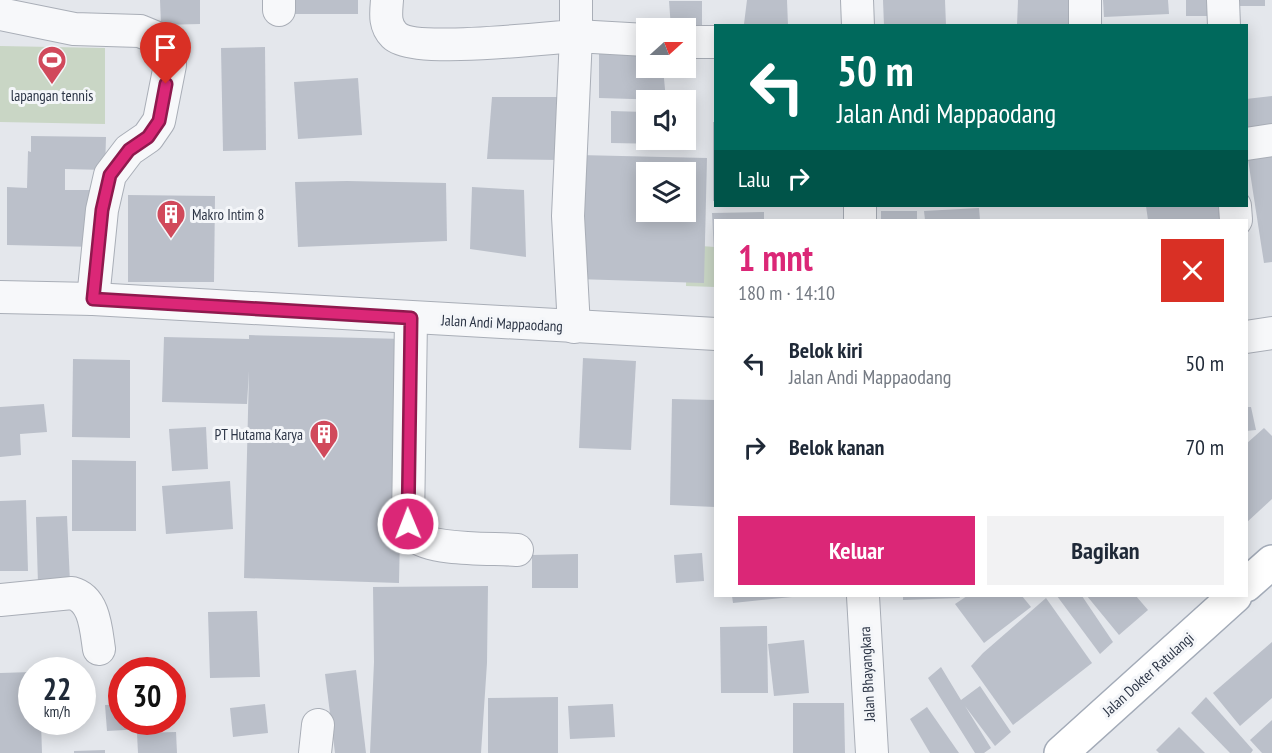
<!DOCTYPE html>
<html lang="id">
<meta charset="utf-8">
<style>
:root{--surface:#fff;--page:#f2f2f3;--text:#1f2937;--muted:#747a83;--accent:#db2777}
body{margin:0;font-family:"PT Sans Narrow",sans-serif;background:var(--page);color:var(--text);height:100vh;display:flex;flex-direction:column;font-size:22px;white-space:nowrap}
*{box-sizing:border-box;margin:0}
p{font-size:20px;color:var(--muted)}
.icon{flex:none;width:33px;height:33px;fill:none;stroke:currentColor;stroke-width:2;stroke-linecap:round;stroke-linejoin:round}
.map{position:relative;flex:1;overflow:hidden}
.drawer{position:absolute;left:714px;top:219px;width:534px;height:378px;display:flex;flex-direction:column;background:var(--surface);border-radius:0px;box-shadow:0 3px 15px #0003}
.drawer>*{flex:none}
.guide{position:absolute;left:714px;top:24px;width:534px;height:183px;border-radius:0px;box-shadow:0 3px 15px #0003;background:#00695c;color:#fff;overflow:hidden}
.needle{width:39px;rotate:69deg}
.tools{position:absolute;left:636px;top:18px;display:grid;gap:12px}
.tools a{display:grid;place-items:center;width:60px;height:60px;border-radius:0px;background:var(--surface);box-shadow:0 3px 15px #0003;font-size:30px}
.speed{position:absolute;left:18px;top:657px;display:flex;gap:12px;font-size:30px;font-weight:700;text-align:center}
.speed>*{display:grid;place-content:center;width:78px;height:78px;border-radius:50%;background:var(--surface);box-shadow:0 3px 15px #0003;line-height:1}
.speed small{font-size:15px;font-weight:400}
.speed .limit{border:9px solid #d22;background:#fff;color:#111}
.pin{position:absolute;display:grid;place-items:center;width:51px;height:51px;color:#fff;margin:-62px -26px;border-radius:50% 50% 50% 0;rotate:-45deg;box-shadow:0 0 6px #0007}
.pin .icon{rotate:45deg}
.me{position:absolute;width:66px;margin:-33px;rotate:359deg;stroke-linejoin:round;filter:drop-shadow(0 0 4px #0008)}
.turn{display:flex;align-items:center;gap:21px;height:126px;padding:0 24px;font-size:27px}
.turn .icon{width:78px;height:78px;stroke-width:2.5}
.turn b{display:block;font-size:42px;line-height:51px}
.then{display:flex;align-items:center;height:57px;padding:0 24px;background:#0003;gap:12px;font-size:22px}
.round{display:grid;place-items:center;flex:none;width:63px;height:63px;border-radius:0px;background:var(--page)}
.headline{display:flex;align-items:center;justify-content:space-between;height:102px;padding:0 24px}
h1{font-size:36px;font-weight:600;line-height:45px;color:var(--accent)}
.primary-button{display:flex;gap:12px;margin-top:auto;padding:12px 24px}
.primary-button a{flex:1;height:69px;border-radius:0px;background:var(--accent);color:#fff;font-size:24px;font-weight:600;line-height:69px;text-align:center}
.primary-button a+a{background:var(--page);color:var(--text)}
ul{padding:0;list-style:none}
li{display:flex;align-items:center;gap:18px;height:84px;padding:0 24px}
li div{flex:1}
li b{display:block;font-size:22px}
li em{font-style:normal}
.map>svg:first-child{display:block}
.green{fill:#c9d6c5}
.building{fill:#bbc0ca;fill-rule:evenodd}
.lines{fill:none;stroke-linecap:round;stroke-linejoin:round}
.minor-casing{stroke:#a9aeb7;stroke-width:34}
.major-casing{stroke:#a3abb8;stroke-width:36}
.minor{stroke:#f7f8fa;stroke-width:32}
.major{stroke:#fff;stroke-width:33}
.route-casing{stroke:#8e194d;stroke-width:15}
.route{stroke:#db2777;stroke-width:10}
.labels{text-anchor:middle;dominant-baseline:central;stroke-width:6;stroke-linejoin:round;paint-order:stroke}
.poi-label{font-size:15px;fill:#2b3445;stroke:#f4f6f9}
.street-label{font-size:15px;fill:#2b3445;stroke:#f4f6f9}
</style>
<div class="map">
<svg width="1272" height="753" viewBox="0 0 1272 753">
<rect width="100%" height="100%" fill="#e4e7ec"/>
<g class="green">
<path d="M0 46 105 48V124L0 122Z"/>
<path d="M687 245 715 247V287L686 286Z"/>
</g>
<g class="building">
<path d="M160 0H200V24L161 25Z"/>
<rect x="288" y="0" width="70" height="14"/>
<path d="M747 0H787L788 26 744 24Z"/>
<path d="M883 0H945L946 26H884Z"/>
<path d="M1018 0H1076L1077 26H1017Z"/>
<path d="M1103 0H1168L1169 14 1104 17Z"/>
<rect x="1186" y="0" width="22" height="16"/>
<rect x="1231" y="0" width="34" height="6"/>
<path d="M669 1H702V36L686 28H671Z"/>
<path d="M599 41 646 44V68H663L666 100 599 98Z"/>
<path d="M265 47 266 150 223 151 221 48Z"/>
<path d="M358 78 362 135 298 139 294 82Z"/>
<path d="M1272 96V135L1246 138V99Z"/>
<path d="M492 97H558L559 160 487 159Z"/>
<path d="M611 111 646 112V140H663V144L611 143Z"/>
<rect x="713" y="122" width="3" height="79"/>
<path d="M31 136 106 137 105 170 65 169V190H97L96 247 7 245V187L27 188 28 151 31 152Z"/>
<path d="M1272 149V262L1264 263 1247 153Z"/>
<path d="M579 155 707 158 704 283 576 279ZM646 172H686V212H646Z"/>
<path d="M347 181 446 183 447 241 298 247 295 182Z"/>
<path d="M472 187 524 190 526 257 470 249Z"/>
<path d="M128 195 215 196 214 282H128Z"/>
<path d="M1146 206H1218L1220 220H1148Z"/>
<path d="M979 208 980 220H925L924 211Z"/>
<rect x="881" y="211" width="36" height="9"/>
<path d="M764 212V220H716V253H714L712 213Z"/>
<path d="M249 335 404 339 399 583 244 578 249 371 247 404 162 402 164 337 249 339Z"/>
<path d="M583 358 636 361 631 450 579 448Z"/>
<path d="M73 359 130 360V438L72 437Z"/>
<path d="M672 399 716 400 715 507 670 505Z"/>
<path d="M44 404 47 432 20 434 21 455 0 457V407Z"/>
<path d="M1246 407H1251L1256 430 1246 431Z"/>
<path d="M206 427 208 469 172 471 169 429Z"/>
<path d="M1264 428 1272 436V499L1246 523V444Z"/>
<path d="M72 460 136 461V531H72Z"/>
<path d="M230 481 233 529 166 534 162 486Z"/>
<path d="M26 500 28 571H0V501Z"/>
<path d="M67 516 70 583 38 584 36 517Z"/>
<path d="M702 553 704 581 676 583 674 555Z"/>
<path d="M578 554V588H532V555Z"/>
<path d="M488 586 487 663 481 753H370L374 662 373 587Z"/>
<path d="M732 596H792V597L733 603Z"/>
<path d="M903 596H959L960 598 903 600Z"/>
<path d="M967 596H1022L1031 607 984 643 955 604Z"/>
<path d="M1057 596H1082L1113 642 1100 654Z"/>
<path d="M1087 596H1136L1148 610 1119 635Z"/>
<path d="M1046 598 1092 663 1013 725 971 666 983 653Z"/>
<path d="M257 611 260 677 210 678 208 612Z"/>
<path d="M767 626 768 693H721L720 627Z"/>
<path d="M804 640 809 693 774 696 768 644Z"/>
<path d="M1272 642V698L1240 726 1213 693Z"/>
<path d="M941 667 961 700 980 686 1011 732 995 746 965 706 991 748 984 753H975L928 678Z"/>
<path d="M356 670 366 753H335L325 674Z"/>
<path d="M32 672V722H41L42 753H0V673Z"/>
<path d="M558 697V753H488V698Z"/>
<path d="M1206 697 1253 750 1251 753H1230L1191 713Z"/>
<path d="M793 703H844L845 753H793Z"/>
<path d="M122 704V722H142L143 729 107 731 105 705Z"/>
<path d="M265 704 268 733 233 737 230 708Z"/>
<path d="M613 704 615 737 570 739 568 706Z"/>
<path d="M927 707 959 753H930L910 719Z"/>
<path d="M1272 720V753H1262L1250 740Z"/>
<path d="M1179 727 1205 753H1159L1156 750Z"/>
<path d="M176 732 177 753H138L137 733Z"/>
<path d="M105 750V753H74V751Z"/>
</g>
<g class="lines">
<g class="minor-casing">
<g id="minor">
<path d="M387 0C386 13 384 25 394 35 413 54 544 38 576 36V0"/>
<path d="M857 0 858 26"/>
<path d="M1223 0 1224 26"/>
<path d="M279 10V0"/>
<path d="M0 14 74 29 140 31 169 43 170 65 159 121 148 137 129 150 110 175 102 210 93 299"/>
<path d="M1085 26V0"/>
<path d="M686 42H716"/>
<path d="M1246 144 1272 140"/>
<path d="M1235 206 1236 220"/>
<path d="M860 220V206"/>
<path d="M0 297 93 299 716 334"/>
<path d="M411 318 408 524C410 528 412 533 415 536 432 551 493 548 517 550"/>
<path d="M574 327 568 216 576 36 646 40"/>
<path d="M1246 337 1272 333"/>
<path d="M863 596 872 753"/>
<path d="M0 600 72 593C95 599 96 630 99 649"/>
<path d="M315 753 318 725"/>
</g>
</g>
<g class="major-casing">
<g id="major">
<path d="M1246 585 1272 562"/>
<path d="M1061 753 1235 596"/>
</g>
</g>
<use href="#minor" class="minor"/>
<use href="#major" class="major"/>
</g>
<g class="lines">
<g class="route-casing">
<path id="route" d="M166 84 159 121 148 137 129 150 110 175 102 210 93 299 411 318 408 524"/>
</g>
<use href="#route" class="route"/>
</g>
<defs>
<g id="stadium-pin" transform="scale(1.5)"><path d="M0 17L-7.5 6A9.5 9.5 0 1 1 7.5 6Z" fill="#d1495b" stroke="#f4f6f9"/><path d="M0-5a6.5 5 0 1 0 0 10a6.5 5 0 1 0 0-10ZM-3.5-1.8h7v3.6h-7Z" fill="#fff"/></g>
<g id="building-pin" transform="scale(1.5)"><path d="M0 17L-7.5 6A9.5 9.5 0 1 1 7.5 6Z" fill="#d1495b" stroke="#f4f6f9"/><path d="M-4-6H4V6H1V3H-1V6H-4ZM-2.5-4.3h1.7v1.8h-1.7ZM.8-4.3h1.7v1.8H.8ZM-2.5-1h1.7V.8h-1.7ZM.8-1h1.7V.8H.8Z" fill="#fff"/></g>
</defs>
<g fill-rule="evenodd">
<use href="#stadium-pin" x="52" y="60"/>
<use href="#building-pin" x="171" y="214"/>
<use href="#building-pin" x="324" y="434"/>
</g>
<g class="labels">
<g class="poi-label">
<text x="52" y="95">lapangan tennis</text>
<text x="192" y="214" text-anchor="start">Makro Intim 8</text>
<text x="303" y="434" text-anchor="end">PT Hutama Karya</text>
</g>
<g class="street-label">
<text transform="translate(502 323) rotate(3)">Jalan Andi Mappaodang</text>
<text transform="translate(867 674) rotate(-93)">Jalan Bhayangkara</text>
<text transform="translate(1148 674) rotate(-42)">Jalan Dokter Ratulangi</text>
</g>
</g>
</svg>
<div class="tools">
<a><svg class="needle" viewBox="-14 -14 28 28"><path d="M0-13l5 13h-10z" fill="#e53935"/><path d="M0 13l5-13h-10z" fill="#747a83"/></svg></a>
<a><svg class="icon" aria-label="sound" viewBox="0 0 24 24"><path d="M4 9h4l5-4v14l-5-4H4zM17 9q2 3 0 6"/></svg></a>
<a><svg class="icon" aria-label="layers" viewBox="0 0 24 24"><path d="M12 4l9 5-9 5-9-5zM3 14l9 5 9-5"/></svg></a>
</div>
<div class="speed"><div>22<small>km/h</small></div><div class="limit">30</div></div>
<div class="pin" style="left:166px;top:84px;background:#d93025"><svg class="icon" aria-label="arrive" viewBox="0 0 24 24"><path d="M6 21V4h12l-3 4 3 4H6"/></svg></div>
<svg class="me" style="left:408px;top:524px" viewBox="-20 -20 40 40"><circle r="17" fill="#db2777" stroke="#fff" stroke-width="3"/><path d="M0-11L8 9 0 5-8 9z" fill="#fff"/></svg>
<div class="guide">
<div class="turn"><svg class="icon" aria-label="left" viewBox="0 0 24 24"><path d="M17 20v-9H6M10 6l-5 5 5 5"/></svg><div><b>50 m</b>Jalan Andi Mappaodang</div></div>
<div class="then">Lalu<svg class="icon" aria-label="right" viewBox="0 0 24 24"><path d="M7 20v-9h11M14 6l5 5-5 5"/></svg></div>
</div>
<section class="drawer">
<div class="headline"><div><h1>1 mnt</h1><p>180 m · 14:10</p></div><a class="round" style="background:#d93025;color:#fff"><svg class="icon" aria-label="close" viewBox="0 0 24 24"><path d="M6 6l12 12M18 6L6 18"/></svg></a></div>
<ul>
<li><svg class="icon" aria-label="left" viewBox="0 0 24 24"><path d="M17 20v-9H6M10 6l-5 5 5 5"/></svg><div><b>Belok kiri</b><p>Jalan Andi Mappaodang</p></div><em>50 m</em></li>
<li><svg class="icon" aria-label="right" viewBox="0 0 24 24"><path d="M7 20v-9h11M14 6l5 5-5 5"/></svg><div><b>Belok kanan</b></div><em>70 m</em></li>
</ul>
<div class="primary-button"><a>Keluar</a><a>Bagikan</a></div>
</section>
</div>
